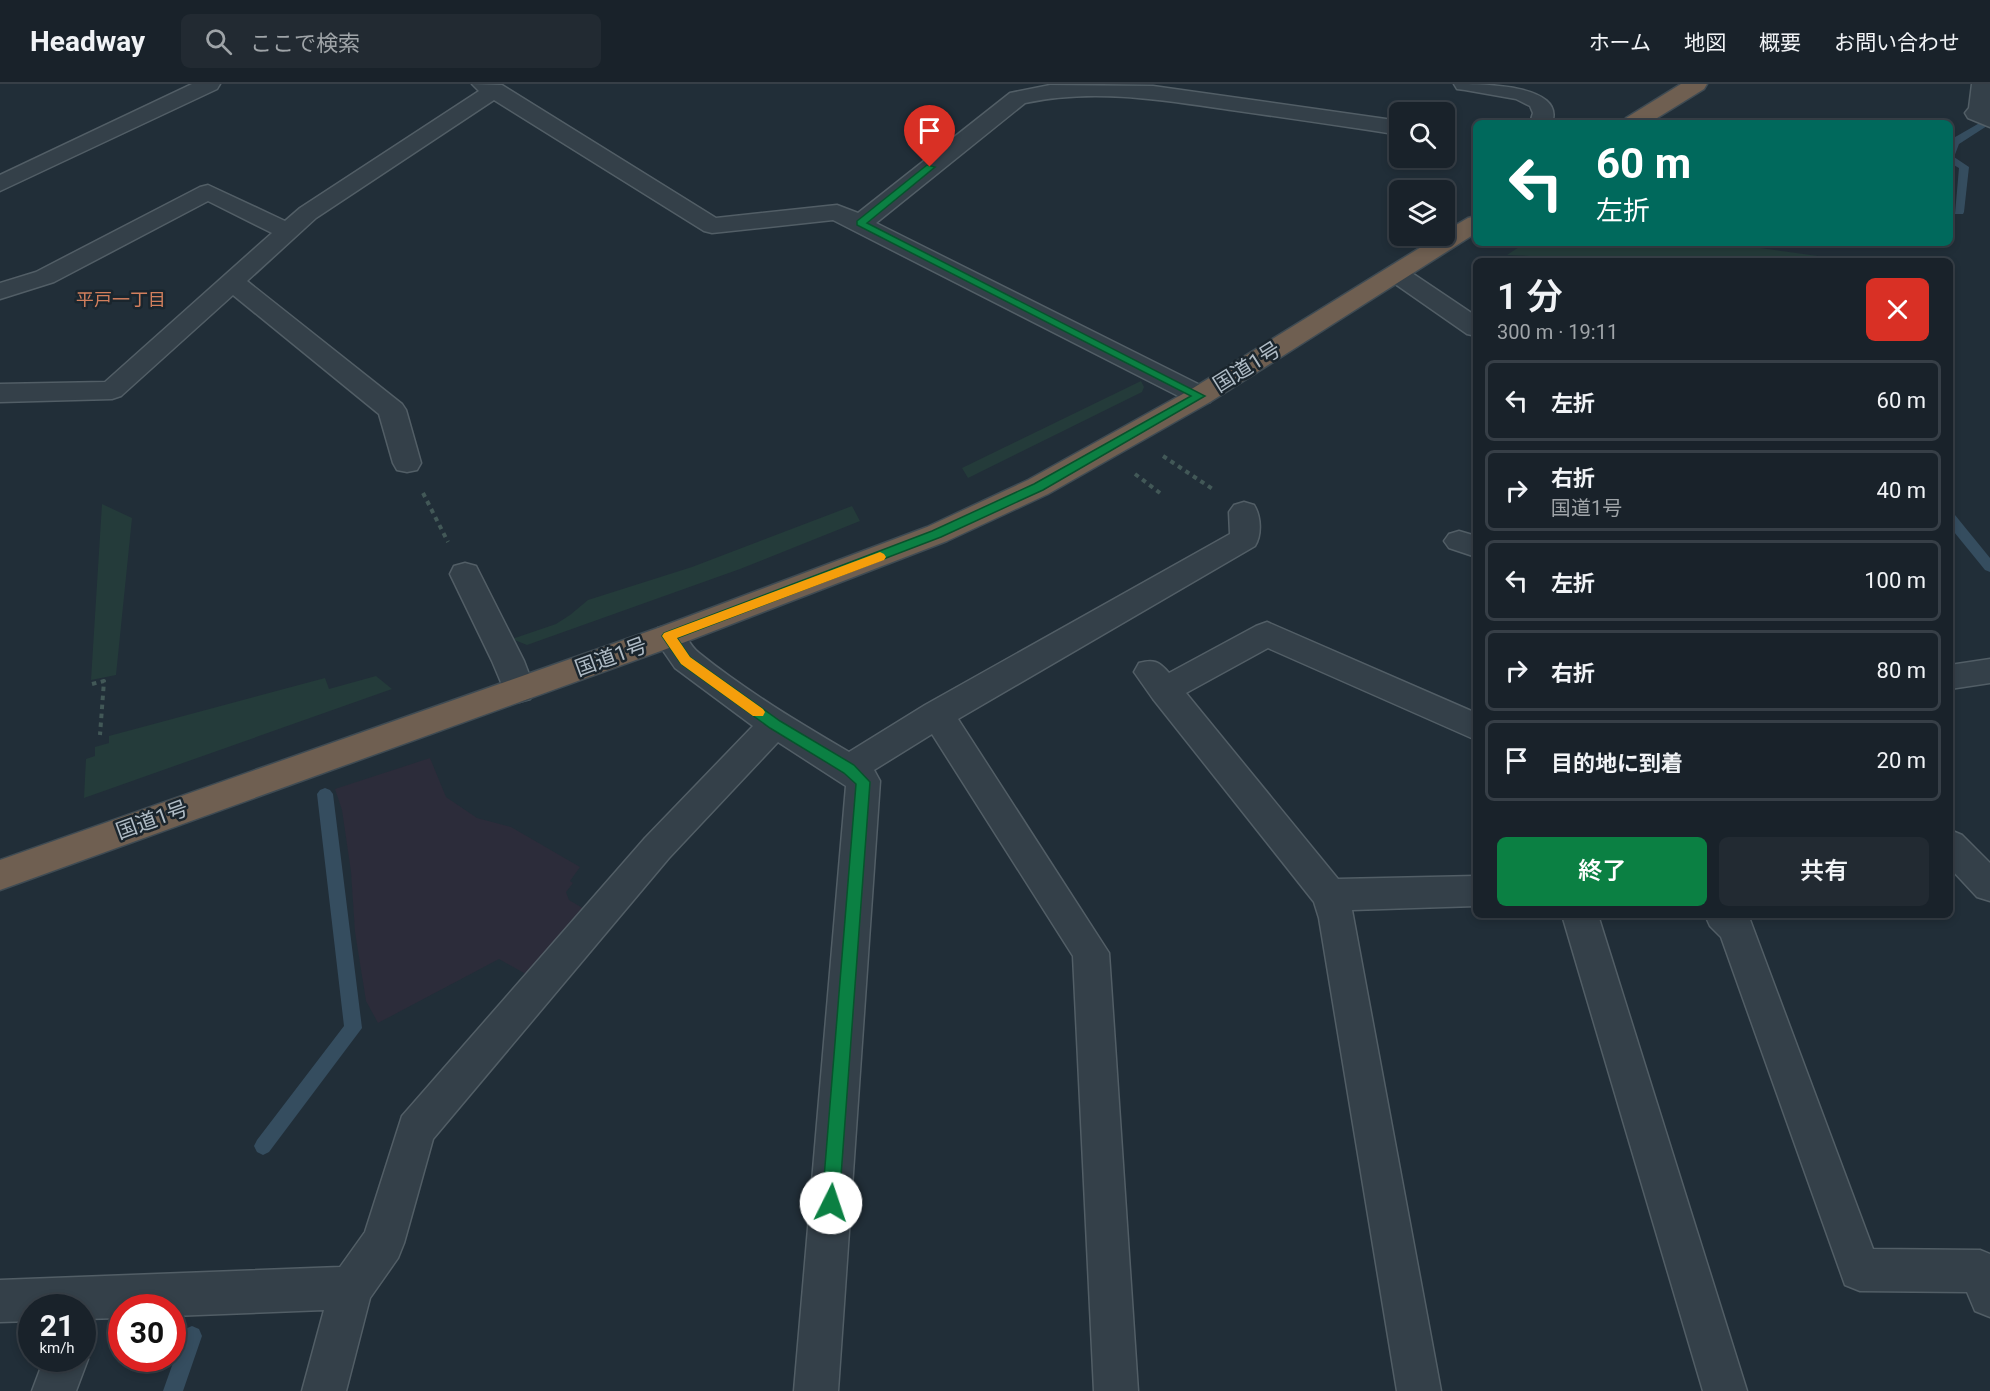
<!DOCTYPE html>
<html lang="ja">
<meta charset="utf-8">
<style>
:root{--surface:#19222a;--page:#222a32;--text:#f1f3f6;--muted:#9fa4a8;--line:#373f47;--accent:#0b8043}
body{margin:0;font-family:Roboto,"Noto Sans JP",sans-serif;background:var(--page);color:var(--text);height:100vh;display:flex;flex-direction:column;font-size:22px;white-space:nowrap}
*{box-sizing:border-box;margin:0}
p{font-size:20px;color:var(--muted)}
.icon{flex:none;width:33px;height:33px;fill:none;stroke:currentColor;stroke-width:2;stroke-linecap:round;stroke-linejoin:round}
.map{position:relative;flex:1;overflow:hidden}
.drawer{position:absolute;left:1473px;top:174px;width:480px;height:660px;display:flex;flex-direction:column;background:var(--surface);border-radius:9px;box-shadow:0 3px 9px #0003,0 0 0 2px var(--line)}
.drawer>*{flex:none}
.guide{position:absolute;left:1473px;top:36px;width:480px;height:126px;border-radius:9px;box-shadow:0 3px 9px #0003,0 0 0 2px var(--line);background:#00695c;color:#fff;overflow:hidden}
.controls{position:absolute;left:1389px;top:18px;display:grid;gap:12px}
.controls a{display:grid;place-items:center;width:66px;height:66px;border-radius:9px;background:var(--surface);box-shadow:0 3px 9px #0003,0 0 0 2px var(--line);font-size:30px}
.speed{position:absolute;left:18px;top:1210px;display:flex;gap:12px;font-size:30px;font-weight:700;text-align:center}
.speed>*{display:grid;place-content:center;width:78px;height:78px;border-radius:50%;background:var(--surface);box-shadow:0 3px 9px #0003,0 0 0 2px var(--line);line-height:1}
.speed small{font-size:15px;font-weight:400}
.speed .limit{border:9px solid #d22;background:#fff;color:#111}
.pin{position:absolute;display:grid;place-items:center;width:51px;height:51px;color:#fff;margin:-62px -26px;border-radius:50% 50% 50% 0;rotate:-45deg;box-shadow:0 0 6px #0007}
.pin .icon{rotate:45deg}
.me{position:absolute;width:66px;margin:-33px;rotate:4deg;stroke-linejoin:round;filter:drop-shadow(0 0 4px #0008)}
.turn{display:flex;align-items:center;gap:21px;height:126px;padding:0 24px;font-size:27px}
.turn .icon{width:78px;height:78px;stroke-width:2.5}
.turn b{display:block;font-size:42px;line-height:51px}
.round{display:grid;place-items:center;flex:none;width:63px;height:63px;border-radius:9px;background:var(--page)}
.head{display:flex;align-items:center;justify-content:space-between;height:102px;padding:0 24px}
h1{font-size:36px;font-weight:600;line-height:45px}
.primary-button{display:flex;gap:12px;margin-top:auto;padding:12px 24px}
.primary-button a{flex:1;height:69px;border-radius:9px;background:var(--accent);color:#fff;font-size:24px;font-weight:600;line-height:69px;text-align:center}
.primary-button a+a{background:var(--page);color:var(--text)}
ul{padding:0;list-style:none}
li{display:flex;align-items:center;gap:18px;height:81px;margin:0 12px 9px;padding:0 12px;border:3px solid var(--line);border-radius:9px}
li div{flex:1}
li b{display:block;font-size:22px}
li em{font-style:normal}
header{display:flex;align-items:center;gap:36px;box-sizing:border-box;height:84px;padding:0 30px;background:var(--surface);border-bottom:2px solid var(--line)}
header strong{font-size:28px}
nav{display:flex;gap:33px;margin-inline-start:auto;font-size:21px}
.search{width:420px;height:54px;background:var(--page);display:flex;align-items:center;gap:15px;box-sizing:border-box;padding:0 21px;border-radius:9px;color:var(--muted);font-size:22px}
.map>svg:first-child{display:block}
.medical{fill:#2c2c3a}
.green{fill:#243b3a}
.lines{fill:none;stroke-linecap:round;stroke-linejoin:round}
.stream{fill:#354d5f;fill-rule:evenodd}
.minor-casing{stroke:#525e66;stroke-width:3}
.highway-casing{stroke:#3f4b53;stroke-width:3}
.path-far1{stroke:#425857;stroke-width:3;stroke-dasharray:3 3;stroke-linecap:butt}
.path{stroke:#425857;stroke-width:4;stroke-dasharray:4.5 4.5;stroke-linecap:butt}
.minor{fill:#344049;fill-rule:evenodd}
.highway{fill:#6f5f51;fill-rule:evenodd}
.route{fill:#0b8043;stroke:#07532c;stroke-width:1.5}
.slow{fill:#f59e0b}
.labels{text-anchor:middle;dominant-baseline:central;stroke-width:5;stroke-linejoin:round;paint-order:stroke}
.far-neighbourhood-label{font-size:18px;fill:#d27f5d;stroke:#1a252d}
.street-label{font-size:21px;fill:#afbbc5;stroke:#1a252d}
</style>
<header>
<strong>Headway</strong>
<div class="search"><svg class="icon" aria-label="search" viewBox="0 0 24 24"><circle cx="10" cy="10" r="6"/><path d="M15 15l6 6"/></svg>ここで検索</div>
<nav><a>ホーム</a><a>地図</a><a>概要</a><a>お問い合わせ</a></nav>
</header>
<div class="map">
<svg width="1990" height="1307" viewBox="0 0 1990 1307">
<rect width="100%" height="100%" fill="#212e38"/>
<path class="medical" d="M430 674 446 713 477 734 511 743 580 783 570 797 573 799 566 808 569 816 586 826 531 893 499 875 378 939 366 917 355 848 351 788 342 726 335 705Z"/>
<g class="green">
<path d="M1525 159H1725L1825 173 1826 177H1643L1507 171Z"/>
<path d="M1141 297 1144 303 1142 308 968 394 962 384Z"/>
<path d="M102 420 132 434 116 591 91 596Z"/>
<path d="M852 422 860 437 740 485 527 561 512 555 556 540 570 531 588 516 692 483Z"/>
<path d="M376 592 392 605 84 714 86 675 95 672V663L109 659V652L325 594 329 605Z"/>
</g>
<g class="lines">
<g class="stream">
<path d="M1990 33V40L1959 60 1954 73 1969 83 1964 128 1963 130H1955L1959 84 1950 79V56Z"/>
<path d="M1950 429 1955 431 1990 474V488L1985 486 1950 443Z"/>
<path d="M325 704 330 706 333 710 362 944 269 1068 263 1071 257 1068 254 1062 257 1056 344 942 317 710 320 706Z"/>
<path d="M192 1242 199 1245 202 1252 183 1307H163L185 1245Z"/>
</g>
<g class="minor-casing">
<g id="minor">
<path d="M192 0H220L217 5 0 107V91Z"/>
<path d="M472 0 502 1 716 134 837 121 858 129 1010 9 1050 1 1153 2 1400 37V51C1343 42 1287 34 1231 26 1163 16 1093 4 1025 19L876 139 1210 306 1213 312 1210 318 1200 321 1190 318 833 136 712 149 704 147 494 16 316 134 247 197 402 320 406 326 421 379 417 386 407 388 397 386 393 379 379 330 233 211 121 312 112 315 0 318V300L105 298 272 149 208 117 54 198 0 215V199L36 188 200 103 208 101 285 137 300 124 479 7Z"/>
<path d="M1454 0C1481 0 1566 0 1552 39H1530L1533 29 1530 22 1516 15 1465 6 1457 5Z"/>
<path d="M1972 0H1990V43L1968 34 1965 29 1969 24Z"/>
<path d="M1397 183 1406 185 1476 232V252L1467 250 1388 195 1385 190 1388 185Z"/>
<path d="M1244 418 1254 421C1261 432 1262 451 1255 462L958 635 1109 869 1138 1307H1094L1073 872 932 650 874 686 880 697 838 1307H794L846 702 778 658 669 774 433 1055 404 1159 398 1174 370 1214 346 1307H302L324 1226 172 1232V1224H122V1234L82 1235V1224H32V1237L0 1238V1196L340 1183 365 1148 402 1032 645 754 753 642 675 584 653 552 658 544C686 535 682 555 699 569 746 607 798 638 849 668L925 621 1230 450 1229 428 1234 421Z"/>
<path d="M1459 447 1476 452V473L1449 464 1444 457 1449 450Z"/>
<path d="M465 479 476 482 524 577 535 606 530 615 519 618 508 615 492 577 450 490 454 482Z"/>
<path d="M1267 538 1476 629V656L1268 564 1186 609 1338 795 1476 792V822L1352 826 1441 1307H1397L1319 834 1314 818 1153 615 1134 588 1139 579C1153 575 1159 577 1169 589L1256 542Z"/>
<path d="M1990 575V599L1950 605V581Z"/>
<path d="M1950 746 1962 751 1990 779V817L1977 813 1950 784Z"/>
<path d="M1562 831H1598L1747 1307H1703Z"/>
<path d="M1705 831 1749 833 1873 1165 1980 1166 1990 1170V1233L1975 1227 1967 1208 1860 1207 1845 1201 1721 853 1710 842Z"/>
<path d="M82 1262 88 1275 76 1307H32L44 1275H82Z"/>
</g>
</g>
<g class="highway-casing">
<g id="highway">
<path d="M1681 0H1707L1704 5 1649 39H1623L1626 34Z"/>
<path d="M1476 132V149L1210 318 1048 410 947 457 680 560 0 806V776L658 544 927 443 1028 396 1190 306 1439 152H1444V148L1468 134Z"/>
</g>
</g>
<path class="path-far1" d="M1481 176 1492 177"/>
<g class="path">
<path d="M1163 372 1214 406"/>
<path d="M1135 390 1160 409"/>
<path d="M423 409 448 458"/>
<path d="M92 600 104 597 100 651"/>
</g>
<use href="#minor" class="minor"/>
<use href="#highway" class="highway"/>
</g>
<path class="route" d="M927 81 935 83 867 139 1205 312 1043 406 941 453 677 554 690 573 780 637 854 681 870 698 839 1119 837 1125 831 1128 825 1125 822 1119 856 700 844 689 770 644 681 580 662 552 664 549 932 447 1034 400 1191 312 857 141V137Z"/>
<path class="slow" d="M880 468 884 470 886 473 884 476 677 554 690 573 763 625 765 628 763 632H753L681 580 662 552 664 549Z"/>
<g class="labels">
<g class="far-neighbourhood-label">
<text x="121" y="215">平戸一丁目</text>
</g>
<g class="street-label">
<text transform="translate(1247 283) rotate(-32)">国道1号</text>
<text transform="translate(611 573) rotate(-20)">国道1号</text>
<text transform="translate(152 736) rotate(-20)">国道1号</text>
</g>
</g>
</svg>
<div class="controls">
<a><svg class="icon" aria-label="search" viewBox="0 0 24 24"><circle cx="10" cy="10" r="6"/><path d="M15 15l6 6"/></svg></a>
<a><svg class="icon" aria-label="layers" viewBox="0 0 24 24"><path d="M12 4l9 5-9 5-9-5zM3 14l9 5 9-5"/></svg></a>
</div>
<div class="speed"><div>21<small>km/h</small></div><div class="limit">30</div></div>
<div class="pin" style="left:930px;top:83px;background:#d93025"><svg class="icon" aria-label="arrive" viewBox="0 0 24 24"><path d="M6 21V4h12l-3 4 3 4H6"/></svg></div>
<svg class="me" style="left:831px;top:1119px" viewBox="-20 -20 40 40"><circle r="19" fill="#fff"/><path d="M0-13L10 11 0 6-10 11z" fill="#0b8043"/></svg>
<div class="guide">
<div class="turn"><svg class="icon" aria-label="left" viewBox="0 0 24 24"><path d="M17 20v-9H6M10 6l-5 5 5 5"/></svg><div><b>60 m</b>左折</div></div>
</div>
<section class="drawer">
<div class="head"><div><h1>1 分</h1><p>300 m · 19:11</p></div><a class="round" style="background:#d93025;color:#fff"><svg class="icon" aria-label="close" viewBox="0 0 24 24"><path d="M6 6l12 12M18 6L6 18"/></svg></a></div>
<ul>
<li><svg class="icon" aria-label="left" viewBox="0 0 24 24"><path d="M17 20v-9H6M10 6l-5 5 5 5"/></svg><div><b>左折</b></div><em>60 m</em></li>
<li><svg class="icon" aria-label="right" viewBox="0 0 24 24"><path d="M7 20v-9h11M14 6l5 5-5 5"/></svg><div><b>右折</b><p>国道1号</p></div><em>40 m</em></li>
<li><svg class="icon" aria-label="left" viewBox="0 0 24 24"><path d="M17 20v-9H6M10 6l-5 5 5 5"/></svg><div><b>左折</b></div><em>100 m</em></li>
<li><svg class="icon" aria-label="right" viewBox="0 0 24 24"><path d="M7 20v-9h11M14 6l5 5-5 5"/></svg><div><b>右折</b></div><em>80 m</em></li>
<li><svg class="icon" aria-label="arrive" viewBox="0 0 24 24"><path d="M6 21V4h12l-3 4 3 4H6"/></svg><div><b>目的地に到着</b></div><em>20 m</em></li>
</ul>
<div class="primary-button"><a>終了</a><a>共有</a></div>
</section>
</div>
